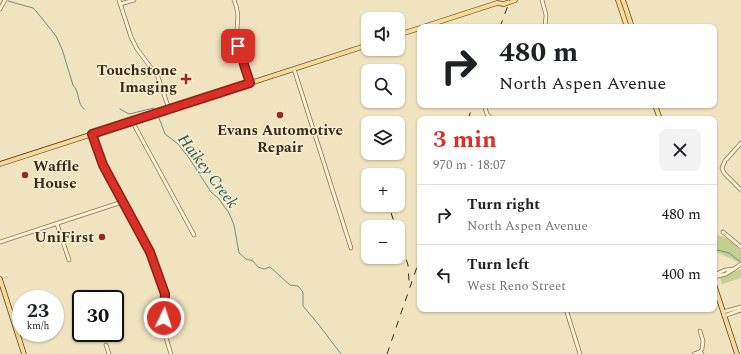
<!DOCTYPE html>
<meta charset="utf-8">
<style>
:root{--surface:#fff;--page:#f2f2f2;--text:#202124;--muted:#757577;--line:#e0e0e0;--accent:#d93025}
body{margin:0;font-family:Spectral,serif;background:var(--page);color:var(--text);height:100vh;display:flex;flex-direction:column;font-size:15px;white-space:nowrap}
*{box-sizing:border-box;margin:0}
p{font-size:13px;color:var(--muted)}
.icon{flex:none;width:22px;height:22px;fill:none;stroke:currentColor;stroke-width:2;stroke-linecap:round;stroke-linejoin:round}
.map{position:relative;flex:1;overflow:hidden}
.side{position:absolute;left:417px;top:116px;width:300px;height:196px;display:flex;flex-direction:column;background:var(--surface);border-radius:8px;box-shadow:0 1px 3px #0004}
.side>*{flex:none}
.banner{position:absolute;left:417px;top:24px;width:300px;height:84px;border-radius:8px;box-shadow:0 1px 3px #0004;background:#fff;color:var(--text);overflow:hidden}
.tools{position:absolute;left:361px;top:12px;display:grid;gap:8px}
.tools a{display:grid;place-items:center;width:44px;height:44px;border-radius:8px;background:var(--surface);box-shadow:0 1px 3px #0004;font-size:20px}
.speed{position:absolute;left:12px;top:290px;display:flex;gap:8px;font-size:20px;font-weight:700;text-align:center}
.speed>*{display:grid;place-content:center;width:52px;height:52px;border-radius:50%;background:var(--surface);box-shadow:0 1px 3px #0004;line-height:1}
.speed small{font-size:10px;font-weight:400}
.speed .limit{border:2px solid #111;border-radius:6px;background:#fff;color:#111}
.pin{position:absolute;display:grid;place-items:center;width:34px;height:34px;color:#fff;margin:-17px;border-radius:8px;box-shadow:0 2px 6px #0006}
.me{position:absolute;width:44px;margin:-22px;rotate:4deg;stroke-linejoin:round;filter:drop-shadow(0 0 3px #0008)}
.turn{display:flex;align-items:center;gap:14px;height:84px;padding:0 16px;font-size:18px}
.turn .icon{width:52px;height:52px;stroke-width:2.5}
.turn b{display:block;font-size:28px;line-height:34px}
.round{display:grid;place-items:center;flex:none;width:42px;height:42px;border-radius:8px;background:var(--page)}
.overview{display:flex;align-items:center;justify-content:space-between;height:68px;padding:0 16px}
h1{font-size:24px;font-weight:700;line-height:30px;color:var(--accent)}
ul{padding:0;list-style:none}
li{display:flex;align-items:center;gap:12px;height:60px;padding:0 16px;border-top:1px solid var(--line)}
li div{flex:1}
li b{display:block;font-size:15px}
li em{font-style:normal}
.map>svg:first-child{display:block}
.green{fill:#c6cf92}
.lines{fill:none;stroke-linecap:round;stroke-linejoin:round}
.stream{stroke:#699087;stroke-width:1}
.minor-casing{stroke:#8a7356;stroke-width:4.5}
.major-casing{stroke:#57412b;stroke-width:5.5}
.minor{stroke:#fbf0d3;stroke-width:3}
.major{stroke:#f7da94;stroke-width:4}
.rail{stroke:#392a1c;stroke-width:1;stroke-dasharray:7 7;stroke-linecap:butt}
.route-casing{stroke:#8d1f18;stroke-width:10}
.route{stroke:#d93025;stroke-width:7}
.poi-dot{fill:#9d2523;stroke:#f7edcf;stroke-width:1.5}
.labels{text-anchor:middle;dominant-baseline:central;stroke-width:3;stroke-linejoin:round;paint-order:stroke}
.poi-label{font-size:15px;font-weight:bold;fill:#392a1c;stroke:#f7edcf;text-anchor:end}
.water-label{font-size:16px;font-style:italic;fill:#2a5958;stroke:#f7edcf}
</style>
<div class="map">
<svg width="741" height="354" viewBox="0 0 741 354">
<rect width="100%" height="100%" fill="#f0e3bf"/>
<g class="green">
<path d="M714 235C726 235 733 243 741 251V261L738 262 717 252 714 243Z"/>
<path d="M741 269V278L722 284 720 278Z"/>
</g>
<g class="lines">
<g class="stream">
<path d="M8 1 33 8 36 11 56 36 62 49 73 85C80 92 77 104 84 109"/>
<path d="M120 109 129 114 154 108"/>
<path d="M159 118 165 134 178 144 189 158 211 192 219 199 229 213 234 225 239 253 246 259 253 261 258 267 264 269 270 267 290 285 298 286 303 292V306L319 325 341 354"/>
<path d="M714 249 729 253 741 262"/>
</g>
<g class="minor-casing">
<g id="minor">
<path d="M119 0 131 37 137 49 158 77 169 109"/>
<path d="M234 0C241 17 236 21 237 37 237 52 245 69 250 83"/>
<path d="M542 0 546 15 545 27"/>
<path d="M120 4 134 0"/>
<path d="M0 9 5 0"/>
<path d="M294 69 351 248"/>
<path d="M484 105 487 114 492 119"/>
<path d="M132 121 194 235"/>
<path d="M92 134 103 165 150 252 165 294 163 328 171 354"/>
<path d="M741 143 725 161 722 168 724 173 741 190"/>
<path d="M57 224 69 260"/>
<path d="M723 232 741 247"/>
<path d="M0 242 122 202"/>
<path d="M734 269 741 264"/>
<path d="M714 275 725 270 734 269 726 274 714 277"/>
<path d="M566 309 580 354"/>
<path d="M723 312 741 307"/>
<path d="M724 316 741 310"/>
<path d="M700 331 703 341 702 349 700 352 702 354"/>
<path d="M106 345 109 354"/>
<path d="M694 354 700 352"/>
</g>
</g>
<g class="major-casing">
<g id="major">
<path d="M618 0 627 27"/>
<path d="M623 0 632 27"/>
<path d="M423 27 497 3 504 4 515 0"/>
<path d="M398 35 420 28"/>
<path d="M655 105 660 119"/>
<path d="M0 164 368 45"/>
<path d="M0 279 24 354"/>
<path d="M714 284 737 354"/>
</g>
</g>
<use href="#minor" class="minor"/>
<use href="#major" class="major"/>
<g class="rail">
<path d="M500 27 510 0"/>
<path d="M468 119 473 105"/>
<path d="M391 213 396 227"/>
<path d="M398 233 408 265 409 281"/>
<path d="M387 354 420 258"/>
</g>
</g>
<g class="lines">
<g class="route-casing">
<path id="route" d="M164 318 165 294 150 252 103 165 92 134 250 83 238 46"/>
</g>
<use href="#route" class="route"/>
</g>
<g class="poi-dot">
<path d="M184 73h4v4h4v4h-4v4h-4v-4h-4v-4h4z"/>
<circle cx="280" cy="115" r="4"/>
<circle cx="25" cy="175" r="4"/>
<circle cx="102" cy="237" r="4"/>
</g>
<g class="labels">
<g class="poi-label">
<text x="177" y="70">Touchstone<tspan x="177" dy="17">Imaging</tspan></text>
<text x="280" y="130" text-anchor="middle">Evans Automotive<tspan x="280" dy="17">Repair</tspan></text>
<text x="33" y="166" text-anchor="start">Waffle<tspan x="33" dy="17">House</tspan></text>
<text x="94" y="237">UniFirst</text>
</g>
<g class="water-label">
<text transform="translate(208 171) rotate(53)">Haikey Creek</text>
</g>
</g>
</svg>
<div class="tools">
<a><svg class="icon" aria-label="sound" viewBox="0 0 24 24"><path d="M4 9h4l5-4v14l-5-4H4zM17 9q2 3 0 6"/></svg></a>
<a><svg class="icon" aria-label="search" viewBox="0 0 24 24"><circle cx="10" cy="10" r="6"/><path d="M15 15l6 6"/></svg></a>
<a><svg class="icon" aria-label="layers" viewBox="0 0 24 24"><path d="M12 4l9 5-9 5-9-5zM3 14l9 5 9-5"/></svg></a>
<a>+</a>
<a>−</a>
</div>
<div class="speed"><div>23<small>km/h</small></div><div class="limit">30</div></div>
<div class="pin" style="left:238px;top:46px;background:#d93025"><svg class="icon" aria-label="arrive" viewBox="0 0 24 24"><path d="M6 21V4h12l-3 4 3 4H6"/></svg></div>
<svg class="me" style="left:164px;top:318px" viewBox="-20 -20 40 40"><circle r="17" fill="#d93025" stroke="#fff" stroke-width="3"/><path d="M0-11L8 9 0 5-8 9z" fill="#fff"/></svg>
<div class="banner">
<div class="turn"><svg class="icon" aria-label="right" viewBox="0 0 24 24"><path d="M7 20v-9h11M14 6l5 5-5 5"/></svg><div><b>480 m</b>North Aspen Avenue</div></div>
</div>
<section class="side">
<div class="overview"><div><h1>3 min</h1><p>970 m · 18:07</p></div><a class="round"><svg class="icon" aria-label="close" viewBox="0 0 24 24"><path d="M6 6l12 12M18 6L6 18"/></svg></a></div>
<ul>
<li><svg class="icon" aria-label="right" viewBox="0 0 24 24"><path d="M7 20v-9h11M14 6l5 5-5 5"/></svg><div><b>Turn right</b><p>North Aspen Avenue</p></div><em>480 m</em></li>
<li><svg class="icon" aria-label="left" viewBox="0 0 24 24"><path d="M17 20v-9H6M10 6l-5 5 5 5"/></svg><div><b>Turn left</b><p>West Reno Street</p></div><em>400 m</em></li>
</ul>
</section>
</div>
